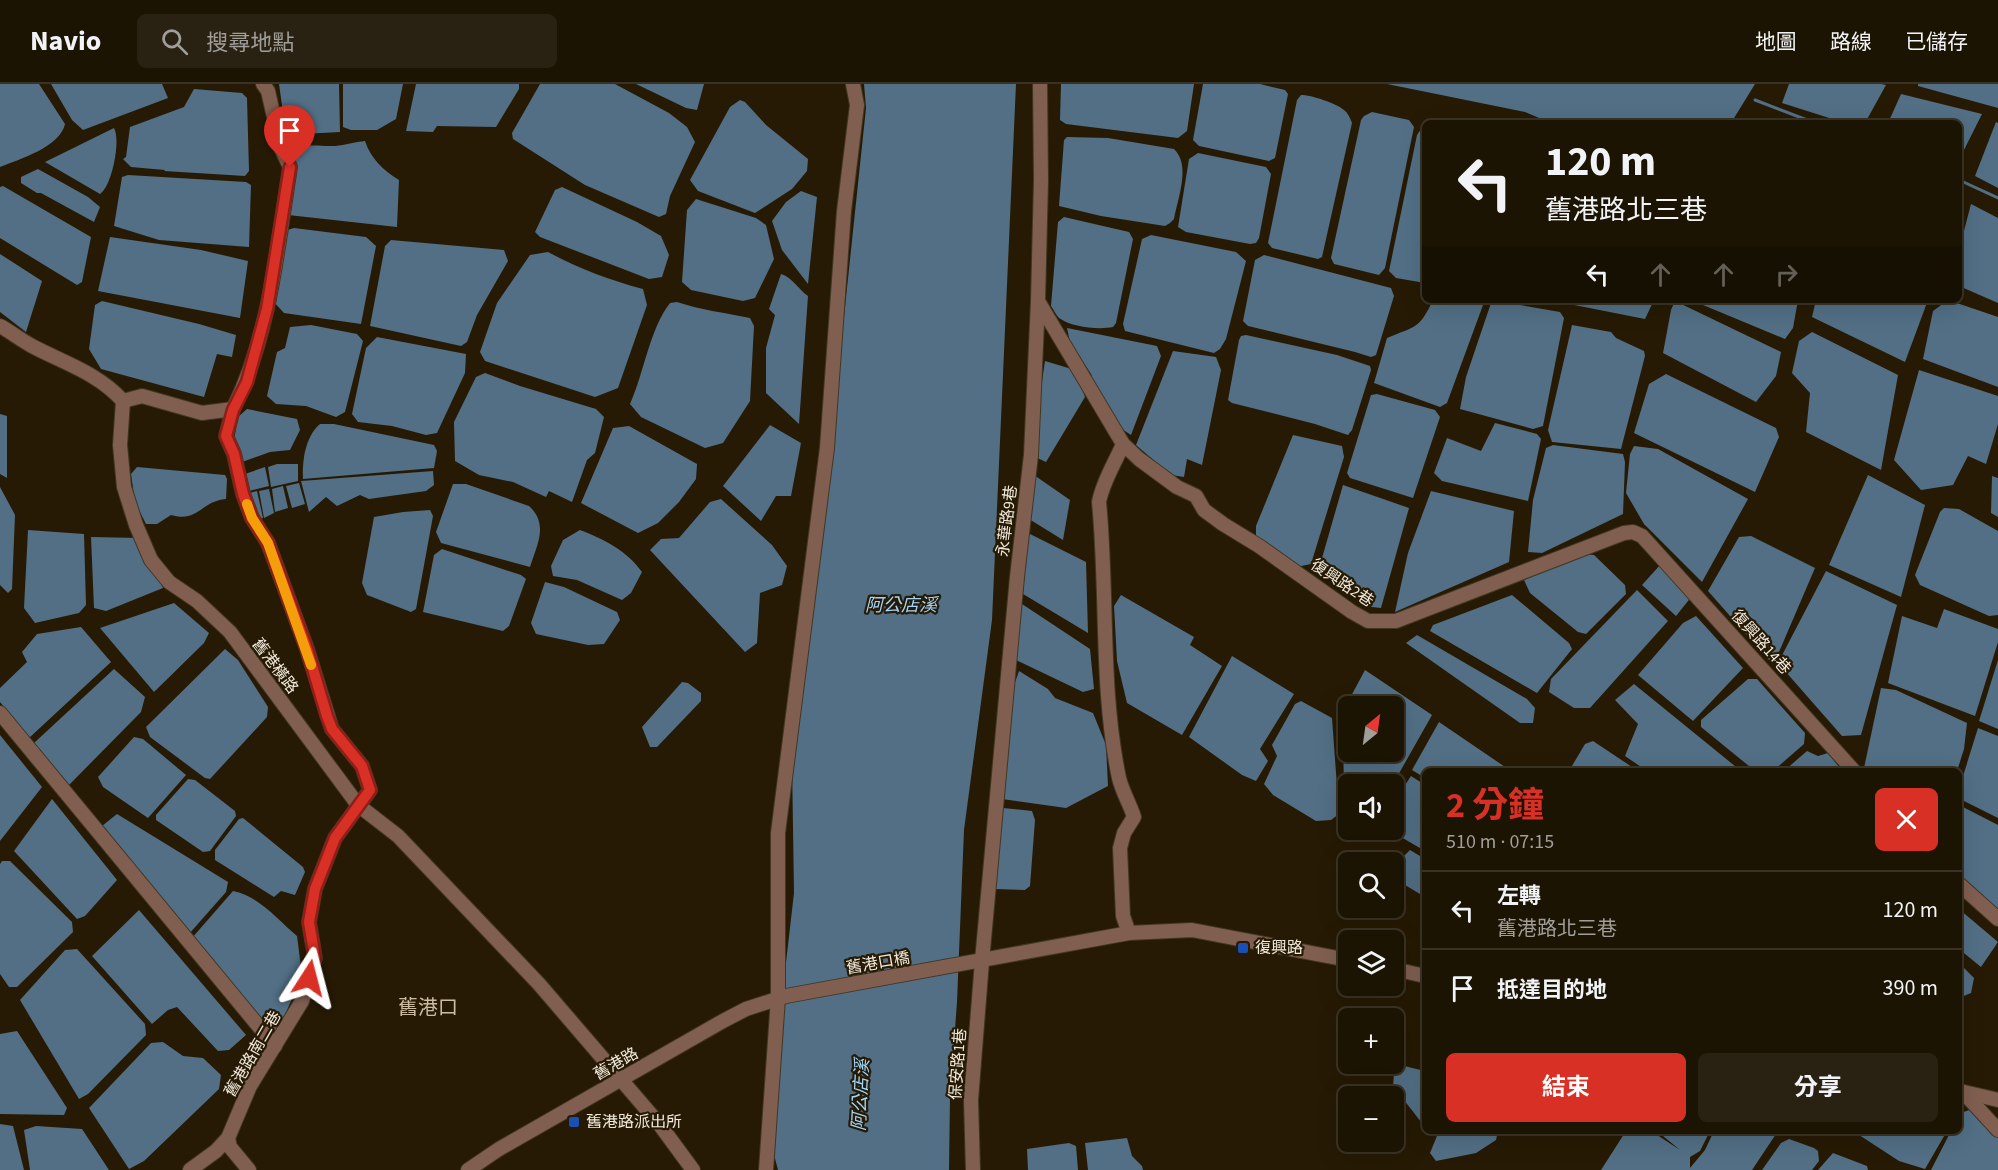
<!DOCTYPE html>
<html lang="zh-TW">
<meta charset="utf-8">
<style>
:root{--surface:#1c1403;--page:#292112;--text:#f1f3f6;--muted:#a09e9a;--line:#3a3325;--accent:#d93025}
body{margin:0;font-family:"Source Sans 3","Noto Sans TC",sans-serif;background:var(--page);color:var(--text);height:100vh;display:flex;flex-direction:column;font-size:22px;white-space:nowrap}
*{box-sizing:border-box;margin:0}
p{font-size:20px;color:var(--muted)}
.icon{flex:none;width:33px;height:33px;fill:none;stroke:currentColor;stroke-width:2;stroke-linecap:round;stroke-linejoin:round}
.map{position:relative;flex:1;overflow:hidden}
.sheet{position:absolute;left:1422px;top:684px;width:540px;height:366px;display:flex;flex-direction:column;background:var(--surface);border-radius:9px;box-shadow:0 6px 24px #0002,0 0 0 2px var(--line)}
.sheet>*{flex:none}
.top-card{position:absolute;left:1422px;top:36px;width:540px;height:183px;border-radius:9px;box-shadow:0 6px 24px #0002,0 0 0 2px var(--line);background:#1c1403;color:var(--text);overflow:hidden}
.needle{width:39px;rotate:29deg}
.tools{position:absolute;left:1338px;top:612px;display:grid;gap:12px}
.tools a{display:grid;place-items:center;width:66px;height:66px;border-radius:9px;background:var(--surface);box-shadow:0 6px 24px #0002,0 0 0 2px var(--line);font-size:30px}
.pin{position:absolute;display:grid;place-items:center;width:51px;height:51px;color:#fff;margin:-62px -26px;border-radius:50% 50% 50% 0;rotate:-45deg;box-shadow:0 0 6px #0007}
.pin .icon{rotate:45deg}
.me{position:absolute;width:66px;margin:-33px;rotate:9deg;stroke-linejoin:round;filter:drop-shadow(0 0 4px #0008)}
.turn{display:flex;align-items:center;gap:21px;height:126px;padding:0 24px;font-size:27px}
.turn .icon{width:78px;height:78px;stroke-width:2.5}
.turn b{display:block;font-size:42px;line-height:51px}
.lanes{display:flex;align-items:center;height:57px;padding:0 24px;background:#0003;justify-content:center;gap:30px;direction:ltr}
.lanes .off{opacity:.35}
.round{display:grid;place-items:center;flex:none;width:63px;height:63px;border-radius:9px;background:var(--page)}
.overview{display:flex;align-items:center;justify-content:space-between;height:102px;padding:0 24px}
h1{font-size:36px;font-weight:700;line-height:45px;color:var(--accent)}
.button{display:flex;gap:12px;margin-top:auto;padding:12px 24px}
.button a{flex:1;height:69px;border-radius:9px;background:var(--accent);color:#fff;font-size:24px;font-weight:700;line-height:69px;text-align:center}
.button a+a{background:var(--page);color:var(--text)}
ul{padding:0;list-style:none}
li{display:flex;align-items:center;gap:18px;height:78px;padding:0 24px;border-top:2px solid var(--line)}
li div{flex:1}
li b{display:block;font-size:22px}
li em{font-style:normal}
header{display:flex;align-items:center;gap:36px;box-sizing:border-box;height:84px;padding:0 30px;background:var(--surface);border-bottom:2px solid var(--line)}
header strong{font-size:28px}
nav{display:flex;gap:33px;margin-inline-start:auto;font-size:21px}
.search{width:420px;height:54px;background:var(--page);display:flex;align-items:center;gap:15px;box-sizing:border-box;padding:0 21px;border-radius:9px;color:var(--muted);font-size:22px}
.map>svg:first-child{display:block}
.water{fill:#526f85;fill-rule:evenodd}
.lines{fill:none;stroke-linecap:round;stroke-linejoin:round}
.stream{stroke:#526f85;stroke-width:3}
.minor-casing{stroke:#423722;stroke-width:16}
.minor{stroke:#805f51;stroke-width:14}
.route-casing{stroke:#8d1f18;stroke-width:15}
.route{stroke:#d93025;stroke-width:10}
.slow{stroke:#f59e0b;stroke-width:10}
.transit-dot{fill:#1a4fb4;stroke:#261a04;stroke-width:2}
.labels{text-anchor:middle;dominant-baseline:central;stroke-width:4.5;stroke-linejoin:round;paint-order:stroke}
.street-label{font-size:16px;fill:#f0e8db;stroke:#261a04}
.poi-label{font-size:16px;fill:#f0e8db;stroke:#261a04;text-anchor:start}
.water-label{font-size:18px;font-style:italic;fill:#a0d5fd;stroke:#261a04}
.quarter-label{font-size:20px;fill:#ccbda2;stroke:#261a04}
</style>
<header>
<strong>Navio</strong>
<div class="search"><svg class="icon" aria-label="search" viewBox="0 0 24 24"><circle cx="10" cy="10" r="6"/><path d="M15 15l6 6"/></svg>搜尋地點</div>
<nav><a>地圖</a><a>路線</a><a>已儲存</a></nav>
</header>
<div class="map">
<svg width="1998" height="1086" viewBox="0 0 1998 1086">
<rect width="100%" height="100%" fill="#261a04"/>
<g class="water">
<path d="M0 0H39L65 40C60 63 20 75 0 83Z"/>
<path d="M51 0H162L168 14 83 46 72 36Z"/>
<path d="M279 0H339L340 48 302 50 285 43Z"/>
<path d="M343 0H403L396 35 377 46H351L343 43Z"/>
<path d="M416 0H519V5L496 43 437 42 433 48 406 47Z"/>
<path d="M540 0H615L669 29 687 43 695 58 670 112 666 130 659 133 585 101 513 55 512 49Z"/>
<path d="M636 0H704L697 26 686 24Z"/>
<path d="M864 0H1016L992 536 964 746 957 918 950 1013 949 1086H778L771 1059 779 939 794 809 792 678 832 346 866 24Z"/>
<path d="M1061 0H1194L1187 47 1178 54 1066 40 1060 36Z"/>
<path d="M1203 0H1260L1285 6 1288 10 1275 74 1269 77 1199 62 1193 56Z"/>
<path d="M1387 0H1755L1731 39H1551L1525 28Z"/>
<path d="M1789 0H1881L1886 1 1865 39H1845L1782 19Z"/>
<path d="M1918 0H1998V24L1918 2Z"/>
<path d="M194 5 242 9 247 14 249 87 245 92 164 87 165 86 131 83 123 75 126 73 130 43 184 23Z"/>
<path d="M1901 10 1982 30 1959 76V39H1888Z"/>
<path d="M1301 11C1311 11 1336 19 1344 26 1348 29 1350 34 1352 39L1322 173 1318 175 1272 164 1268 159 1297 16Z"/>
<path d="M740 16 745 18 766 41 808 75 807 87 792 105 755 129 698 107 690 96 730 23Z"/>
<path d="M1372 28 1409 36 1414 43 1385 184 1379 191 1334 180 1331 174 1361 36 1364 32Z"/>
<path d="M1996 38 1998 39V104L1975 92Z"/>
<path d="M1425 43V199L1396 194 1389 187 1417 51 1421 45Z"/>
<path d="M114 44C121 56 112 102 100 110L45 78Z"/>
<path d="M1067 53 1108 54 1174 65C1191 81 1178 114 1174 135L1170 139 1165 142 1101 132 1059 122 1064 56Z"/>
<path d="M365 57C371 75 383 86 399 96L397 143 288 131 289 71C306 57 315 63 335 62 345 61 355 58 365 57Z"/>
<path d="M1198 69 1266 83 1271 90 1259 154 1256 159 1250 160 1186 148 1178 143 1189 75Z"/>
<path d="M38 85 88 113 100 123 94 138 41 109H37L21 99V93Z"/>
<path d="M128 91 246 98 251 101 249 163 159 156 114 142 122 93Z"/>
<path d="M3 102 91 153 82 198 77 201 0 154V103Z"/>
<path d="M562 103 637 138 661 152 669 171 662 193 649 195 540 153 535 148 555 106Z"/>
<path d="M801 107 817 113 808 200 782 166 772 137 786 118Z"/>
<path d="M696 115 756 134 766 141 774 175 755 214 743 217 691 206 682 198 687 126Z"/>
<path d="M1971 120 1998 134V219L1959 202V166Z"/>
<path d="M1064 133 1129 148 1133 155 1116 239 1113 243C1098 246 1071 243 1059 234 1056 231 1054 226 1051 222L1058 138Z"/>
<path d="M294 144 366 153 376 162 361 240 284 229 272 216 284 147Z"/>
<path d="M1151 151 1236 168 1246 177 1226 255 1220 265 1214 269 1125 247 1123 240 1142 155Z"/>
<path d="M110 153 201 166 248 177 240 234 98 207Z"/>
<path d="M391 156 504 166 508 177 477 231 467 258 461 262 370 242 385 162Z"/>
<path d="M548 168C580 185 609 196 643 205L647 221 618 304 595 313 485 277 480 268 497 219 530 171Z"/>
<path d="M0 170 42 197 26 248 0 228Z"/>
<path d="M1264 171 1391 204 1394 212 1376 271 1371 273 1355 268 1248 242 1243 237 1255 176Z"/>
<path d="M781 190C792 193 798 205 808 212L799 340 766 309V264L775 231 769 225Z"/>
<path d="M1433 216H1480L1483 221 1447 319 1440 323 1374 299 1387 254C1415 242 1419 246 1433 216Z"/>
<path d="M1492 216 1560 228 1564 234 1543 342 1533 345 1460 325 1466 293Z"/>
<path d="M1549 216H1654L1645 235Z"/>
<path d="M1691 216H1798L1793 244 1785 255Z"/>
<path d="M1816 216H1928L1905 278 1812 233Z"/>
<path d="M1948 216 1998 233V303L1923 275 1933 227Z"/>
<path d="M102 217 199 240 236 251 232 273 217 270 204 313 101 285 89 265 95 221Z"/>
<path d="M1675 217 1781 268 1776 292 1756 318 1663 269 1671 226Z"/>
<path d="M677 218C701 226 726 229 750 234L754 242 750 317 723 359 705 364 641 333 630 320C644 289 650 244 670 219Z"/>
<path d="M311 241 357 250 363 257 345 328 336 333 306 322 276 320 267 312 277 268 285 264 290 243Z"/>
<path d="M1572 241 1611 248 1616 254 1644 267 1645 272 1621 365 1552 358 1548 346Z"/>
<path d="M1067 244 1157 262 1161 272 1131 351 1119 343 1098 311 1091 290 1070 258Z"/>
<path d="M1812 248 1898 291 1881 386 1806 348 1810 309 1792 289 1799 257Z"/>
<path d="M1246 251 1337 271 1370 282 1371 286 1352 346 1348 351 1315 340 1232 319 1228 316 1239 256 1241 252Z"/>
<path d="M377 253 466 270 465 289 437 349 426 351 392 342 358 338 352 330 366 264Z"/>
<path d="M1173 267 1216 273 1221 286 1202 381 1187 375 1184 393 1171 391 1136 361Z"/>
<path d="M1045 277 1075 286 1085 313 1046 378 1031 371Z"/>
<path d="M1919 286 1998 312V340L1986 380 1968 372 1953 401 1921 406 1894 376Z"/>
<path d="M485 289 520 302 596 325 604 333 595 369 587 376 572 418 549 407 546 413 513 398 479 391 455 377 454 338 476 293Z"/>
<path d="M1666 290 1776 344 1779 353 1755 408 1634 349 1649 300Z"/>
<path d="M1377 310 1435 326 1440 333 1413 414 1350 394 1347 389 1371 311Z"/>
<path d="M247 325 297 335 300 346 290 366 270 368 242 378 233 362 238 333Z"/>
<path d="M0 330 7 332V394L0 390Z"/>
<path d="M1495 339 1537 350 1541 355 1528 417 1442 397 1434 389 1447 354 1481 367Z"/>
<path d="M320 340H334L434 361 437 367 434 384 303 395C302 377 305 353 320 340Z"/>
<path d="M770 341 801 359 791 412H776L761 437 723 402Z"/>
<path d="M629 342 697 380 696 395 679 418 658 439 638 449 581 419 613 344Z"/>
<path d="M1293 351 1342 362 1344 373 1311 480 1296 483 1256 453V442Z"/>
<path d="M1553 361 1623 370 1625 378 1623 430 1542 469 1528 468 1533 416 1546 364Z"/>
<path d="M1634 362 1658 365 1748 415 1702 498 1644 440 1626 409 1630 370Z"/>
<path d="M277 380H298V397L271 403 268 383Z"/>
<path d="M137 383 225 391 227 395 226 415C201 417 198 439 171 431L157 440H146L135 418 131 390Z"/>
<path d="M265 383 269 402 249 407 245 390Z"/>
<path d="M433 387 434 401 426 407 369 415 360 411 337 422 326 413 309 428 301 397Z"/>
<path d="M1034 391 1070 416 1063 456 1029 435Z"/>
<path d="M1868 391 1925 421 1901 513 1829 481Z"/>
<path d="M1992 392 1998 394V433L1991 429Z"/>
<path d="M299 399 305 420 292 424 286 402Z"/>
<path d="M453 400H466L529 422C549 440 537 461 530 483L441 459 436 448Z"/>
<path d="M1343 401 1409 424 1381 524 1372 523 1318 488Z"/>
<path d="M283 402 288 424 275 428 272 405Z"/>
<path d="M0 403 15 431 12 505 8 509 0 501Z"/>
<path d="M269 405 274 429 264 434 259 407Z"/>
<path d="M257 407 263 434 256 437 246 410Z"/>
<path d="M1431 407 1514 427 1509 478 1395 528 1408 469Z"/>
<path d="M721 415 772 461 787 482 782 501 760 509 757 559 745 568 650 466 661 455 679 454 710 418Z"/>
<path d="M1944 424 1959 425 1998 447V531L1989 532 1920 501 1915 491 1940 428Z"/>
<path d="M430 426 433 432 416 525 411 528 367 511 362 499 374 433 403 428Z"/>
<path d="M28 446 84 450 86 521 79 529 35 539 24 524Z"/>
<path d="M580 446C604 455 627 467 642 488L631 509 622 516 577 496 553 492 551 482 563 456Z"/>
<path d="M1028 449 1086 478 1088 549 1023 510Z"/>
<path d="M1751 452 1815 484 1776 575 1769 576 1708 507 1739 453Z"/>
<path d="M91 453 140 454 163 504 106 527 94 524Z"/>
<path d="M442 465 521 491 526 495 509 542 503 547 423 528 434 471Z"/>
<path d="M1583 470 1594 471 1625 501 1626 510 1586 550 1578 548 1530 509 1524 496Z"/>
<path d="M1661 480 1692 512 1676 532 1642 501Z"/>
<path d="M1826 487 1897 521 1861 651 1842 652 1778 579Z"/>
<path d="M545 498 564 503 617 528 620 536 604 560 588 561 536 550 531 539Z"/>
<path d="M1637 506 1668 537 1590 624H1574L1549 608 1551 595Z"/>
<path d="M1121 511 1194 553 1190 561 1222 582 1182 651 1127 619 1117 577 1114 522Z"/>
<path d="M1512 511 1569 559 1572 565 1537 609 1430 547 1433 541Z"/>
<path d="M174 519 209 549 204 559 154 608 100 544Z"/>
<path d="M1022 520 1090 565 1094 605 1083 608 1014 575Z"/>
<path d="M1944 525 1998 545V558L1975 632 1888 599 1902 532 1937 544Z"/>
<path d="M1696 532 1743 584 1693 637 1638 591 1683 539Z"/>
<path d="M81 543 111 578 29 654 0 618V604L27 578 22 568 37 550Z"/>
<path d="M1417 551 1527 615 1535 624 1533 639H1520L1406 559Z"/>
<path d="M225 565 238 576 268 623 267 633 210 695 205 694 150 653 146 643Z"/>
<path d="M1232 572 1294 610 1260 665 1268 677 1256 697 1242 691 1189 653Z"/>
<path d="M1998 576V645L1979 637Z"/>
<path d="M114 585 145 613 141 628 69 701 34 659Z"/>
<path d="M1365 586 1432 631 1393 700H1348V732H1345L1342 629ZM1394 622V668H1348V622Z"/>
<path d="M1019 587 1048 605 1055 614 1093 629 1106 661 1108 702 1066 724 1002 715 1012 607Z"/>
<path d="M1748 595H1757L1805 649 1804 660 1773 687H1755L1701 643V636Z"/>
<path d="M682 598 688 599 701 609V617L657 663H650L642 643Z"/>
<path d="M1634 600 1741 687H1647L1625 672 1638 640 1615 616Z"/>
<path d="M1881 604 1896 606 1967 639 1964 665 1957 687H1866L1864 684Z"/>
<path d="M1301 617 1332 634 1339 730 1331 736 1316 737 1273 711 1264 700 1277 672 1272 661 1295 620Z"/>
<path d="M1439 638 1511 687H1425V694L1412 686Z"/>
<path d="M1978 644 1998 652V734L1960 715 1959 705Z"/>
<path d="M0 651 42 703 0 757Z"/>
<path d="M134 653 143 655 186 691 148 734 103 703 98 693Z"/>
<path d="M1593 657 1638 687H1569L1585 660Z"/>
<path d="M1807 667 1818 672 1828 669 1842 687H1784Z"/>
<path d="M1411 692 1425 701V767L1389 746H1394V718Z"/>
<path d="M188 695 195 696 235 727 236 732 210 767 203 768 156 736V731Z"/>
<path d="M52 715 117 796 85 832 77 835 14 767Z"/>
<path d="M1961 722 1998 741V826L1959 793V726Z"/>
<path d="M1003 724 1032 727 1035 736 1030 802 1025 806 995 805Z"/>
<path d="M117 730 228 798 226 808 189 850 102 742Z"/>
<path d="M243 734 303 783 305 788 295 811 281 807 274 813 215 776V766L239 735Z"/>
<path d="M1410 766 1425 775V813L1400 798 1394 788 1401 775Z"/>
<path d="M2 777H10L72 838 73 848 17 903H9L0 890V780Z"/>
<path d="M233 807C259 812 278 836 297 852L302 891 279 945 271 947 192 854Z"/>
<path d="M1959 825 1998 858 1981 883 1959 865Z"/>
<path d="M139 826 246 951 229 966 218 967 177 923 168 926 152 940 92 872Z"/>
<path d="M77 865 145 940 146 951 88 1010 79 1015 20 916 65 866Z"/>
<path d="M1959 879 1974 894 1971 909 1959 914Z"/>
<path d="M17 947 67 1024 64 1031 0 1030V950Z"/>
<path d="M163 958 183 972 203 974 221 991 219 1005 144 1077 129 1085 89 1024 151 959Z"/>
<path d="M1404 982 1425 987V1043L1393 1002 1394 990Z"/>
<path d="M1969 1026 1998 1052V1086H1931L1951 1047H1959V1032L1961 1029Z"/>
<path d="M0 1040 13 1042 24 1086H0Z"/>
<path d="M36 1042 82 1045 109 1086H30L24 1046Z"/>
<path d="M1439 1047H1498L1496 1056 1476 1069 1436 1077 1430 1069Z"/>
<path d="M1626 1047H1651L1680 1066 1657 1047H1710L1700 1067 1690 1073V1084L1705 1066 1714 1047H1778L1752 1086H1601Z"/>
<path d="M1853 1047H1947L1925 1085 1899 1077Z"/>
<path d="M1127 1054 1132 1072 1142 1082 1143 1086H1088L1085 1059Z"/>
<path d="M1789 1055 1814 1064 1818 1067 1819 1077 1812 1086H1762L1781 1059Z"/>
<path d="M1069 1059 1076 1062 1078 1086H1028L1027 1065Z"/>
<path d="M1833 1069 1867 1082 1868 1086H1818Z"/>
</g>
<g class="lines">
<g class="stream">
<path d="M1755 16 1815 39"/>
<path d="M1959 96 1998 114"/>
</g>
<g class="minor-casing">
<g id="minor">
<path d="M1038 217 1123 360 1139 375 1177 403 1196 412 1204 426 1223 440 1259 462 1352 528 1368 537H1396L1624 449 1633 448 1642 452 1854 687"/>
<path d="M0 242C11 248 21 256 32 262 64 279 98 289 123 317L120 361 124 403 136 441 151 476 169 498 197 517 230 548 358 721 398 752 539 900 660 1041 693 1086"/>
<path d="M123 317 142 312 202 329 233 325C270 251 277 165 290 83L281 64 268 7 263 0"/>
<path d="M1123 360C1115 379 1103 397 1099 418 1108 510 1100 603 1119 694 1122 707 1130 720 1134 733L1124 749 1120 764 1123 832 1129 849"/>
<path d="M0 629 275 962"/>
<path d="M1959 800 1998 835"/>
<path d="M1394 885 1425 892"/>
<path d="M1963 1008 1998 1046"/>
<path d="M1964 1008 1998 1016"/>
<path d="M228 1054 230 1063 249 1086"/>
<path d="M190 1086 216 1067 228 1054 250 1002 302 917 315 874 309 838 315 805 335 754 370 706 362 682 332 645 307 565 268 459 252 434 243 410 234 370 226 352 233 325"/>
<path d="M468 1086 499 1065 723 937 746 925 786 912 1129 849 1192 846 1348 876"/>
<path d="M766 1086 778 914V749L827 364 844 127 857 21 853 0"/>
<path d="M973 1086 971 1016 982 877 1017 493 1031 371 1038 217 1041 96 1040 0"/>
</g>
</g>
<use href="#minor" class="minor"/>
</g>
<g class="lines">
<g class="route-casing">
<path id="route" d="M290 83 267 225 247 298 233 326 226 352 234 370 243 410 252 434 268 459 307 565 327 632 332 645 362 682 370 706 335 754 315 805 309 838 315 874 309 894"/>
</g>
<use href="#route" class="route"/>
<path class="slow" d="M247 420 252 434 268 459 311 581"/>
</g>
<g class="transit-dot">
<rect x="1237" y="858" width="12" height="12" rx="3"/>
<rect x="568" y="1032" width="12" height="12" rx="3"/>
</g>
<g class="labels">
<g class="street-label">
<text transform="translate(1007 437) rotate(-83)">永華路9巷</text>
<text transform="translate(1342 499) rotate(34)">復興路2巷</text>
<text transform="translate(1761 558) rotate(48)">復興路14巷</text>
<text transform="translate(275 582) rotate(53)">舊港橫路</text>
<text transform="translate(878 879) rotate(-10)">舊港口橋</text>
<text transform="translate(253 970) rotate(-60)">舊港路南二巷</text>
<text transform="translate(616 980) rotate(-30)">舊港路</text>
<text transform="translate(958 980) rotate(-86)">保安路1巷</text>
</g>
<g class="poi-label">
<text x="1255" y="864">復興路</text>
<text x="586" y="1038">舊港路派出所</text>
</g>
<g class="water-label">
<text x="901" y="521">阿公店溪</text>
<text transform="translate(861 1011) rotate(-87)">阿公店溪</text>
</g>
<g class="quarter-label">
<text x="428" y="924">舊港口</text>
</g>
</g>
</svg>
<div class="tools">
<a><svg class="needle" viewBox="-14 -14 28 28"><path d="M0-13l5 13h-10z" fill="#e53935"/><path d="M0 13l5-13h-10z" fill="#a09e9a"/></svg></a>
<a><svg class="icon" aria-label="sound" viewBox="0 0 24 24"><path d="M4 9h4l5-4v14l-5-4H4zM17 9q2 3 0 6"/></svg></a>
<a><svg class="icon" aria-label="search" viewBox="0 0 24 24"><circle cx="10" cy="10" r="6"/><path d="M15 15l6 6"/></svg></a>
<a><svg class="icon" aria-label="layers" viewBox="0 0 24 24"><path d="M12 4l9 5-9 5-9-5zM3 14l9 5 9-5"/></svg></a>
<a>+</a>
<a>−</a>
</div>
<div class="pin" style="left:290px;top:83px;background:#d93025"><svg class="icon" aria-label="arrive" viewBox="0 0 24 24"><path d="M6 21V4h12l-3 4 3 4H6"/></svg></div>
<svg class="me" style="left:309px;top:894px" viewBox="-20 -20 40 40"><path d="M0-17L14 15 0 8-14 15z" fill="#d93025" stroke="#fff" stroke-width="4"/></svg>
<div class="top-card">
<div class="turn"><svg class="icon" aria-label="left" viewBox="0 0 24 24"><path d="M17 20v-9H6M10 6l-5 5 5 5"/></svg><div><b>120 m</b>舊港路北三巷</div></div>
<div class="lanes"><svg class="icon" aria-label="left" viewBox="0 0 24 24"><path d="M17 20v-9H6M10 6l-5 5 5 5"/></svg><svg class="icon off" aria-label="ahead" viewBox="0 0 24 24"><path d="M12 20V5M6 11l6-6 6 6"/></svg><svg class="icon off" aria-label="ahead" viewBox="0 0 24 24"><path d="M12 20V5M6 11l6-6 6 6"/></svg><svg class="icon off" aria-label="right" viewBox="0 0 24 24"><path d="M7 20v-9h11M14 6l5 5-5 5"/></svg></div>
</div>
<section class="sheet">
<div class="overview"><div><h1>2 分鐘</h1><p>510 m · 07:15</p></div><a class="round" style="background:#d93025;color:#fff"><svg class="icon" aria-label="close" viewBox="0 0 24 24"><path d="M6 6l12 12M18 6L6 18"/></svg></a></div>
<ul>
<li><svg class="icon" aria-label="left" viewBox="0 0 24 24"><path d="M17 20v-9H6M10 6l-5 5 5 5"/></svg><div><b>左轉</b><p>舊港路北三巷</p></div><em>120 m</em></li>
<li><svg class="icon" aria-label="arrive" viewBox="0 0 24 24"><path d="M6 21V4h12l-3 4 3 4H6"/></svg><div><b>抵達目的地</b></div><em>390 m</em></li>
</ul>
<div class="button"><a>結束</a><a>分享</a></div>
</section>
</div>
